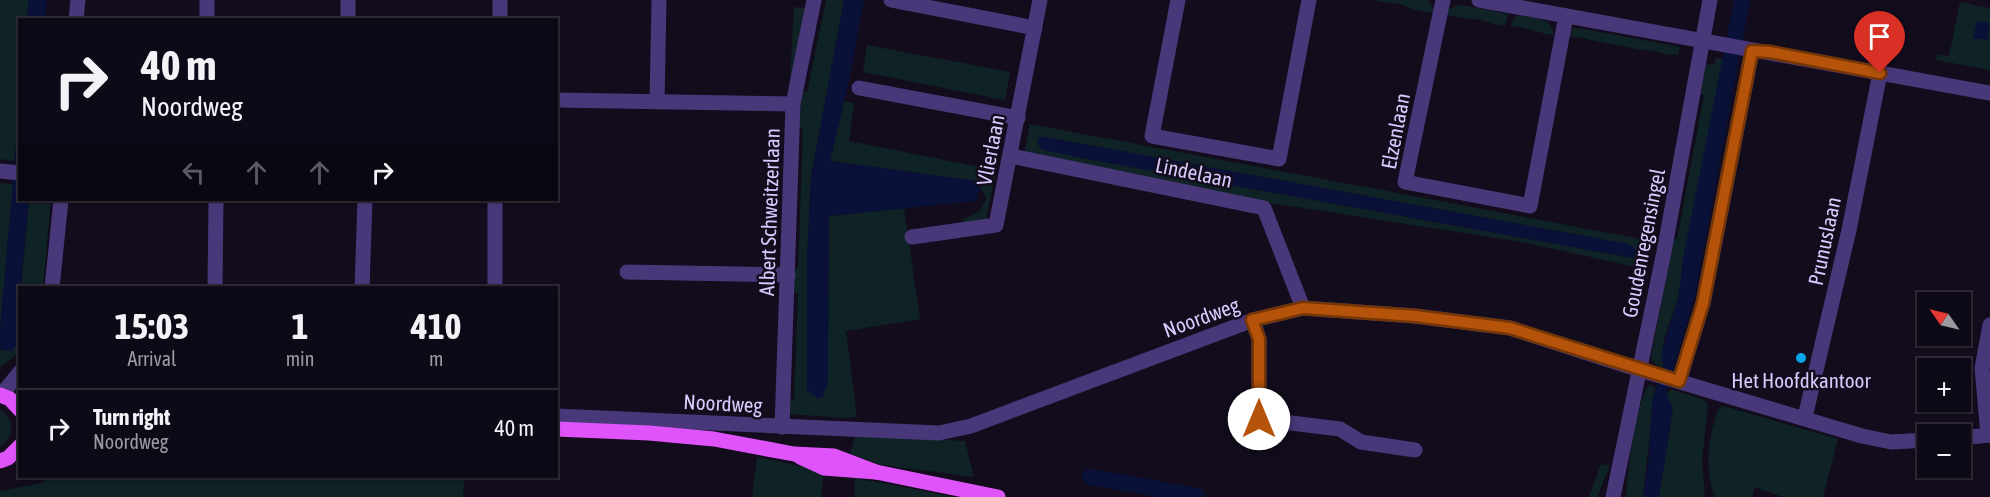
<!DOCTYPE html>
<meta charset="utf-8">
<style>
:root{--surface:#0e0916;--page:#17121f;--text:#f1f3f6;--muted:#9b9aa1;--line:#2e2a35}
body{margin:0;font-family:"Asap Condensed",sans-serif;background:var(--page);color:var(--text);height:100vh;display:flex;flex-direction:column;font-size:22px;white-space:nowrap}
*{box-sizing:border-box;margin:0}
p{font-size:20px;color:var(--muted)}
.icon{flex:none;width:33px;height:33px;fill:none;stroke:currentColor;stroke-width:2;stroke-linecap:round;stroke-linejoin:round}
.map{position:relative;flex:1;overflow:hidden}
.panel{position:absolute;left:18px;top:286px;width:540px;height:192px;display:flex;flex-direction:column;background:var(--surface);border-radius:0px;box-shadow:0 2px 4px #0004,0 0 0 2px var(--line)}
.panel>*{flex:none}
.top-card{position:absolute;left:18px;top:18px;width:540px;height:183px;border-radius:0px;box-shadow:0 2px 4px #0004,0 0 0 2px var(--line);background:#0e0916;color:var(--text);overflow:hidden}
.needle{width:39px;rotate:304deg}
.buttons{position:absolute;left:1917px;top:292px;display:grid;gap:12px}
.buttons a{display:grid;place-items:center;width:54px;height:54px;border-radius:0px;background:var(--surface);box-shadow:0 2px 4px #0004,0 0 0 2px var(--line);font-size:30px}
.pin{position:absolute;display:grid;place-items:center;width:51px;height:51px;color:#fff;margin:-62px -26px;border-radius:50% 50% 50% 0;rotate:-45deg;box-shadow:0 0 6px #0007}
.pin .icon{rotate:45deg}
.me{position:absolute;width:66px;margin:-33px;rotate:0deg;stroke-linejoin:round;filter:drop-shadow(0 0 4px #0008)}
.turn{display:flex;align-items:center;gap:21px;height:126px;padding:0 24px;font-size:27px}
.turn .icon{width:78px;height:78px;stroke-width:2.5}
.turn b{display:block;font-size:42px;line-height:51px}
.lanes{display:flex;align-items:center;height:57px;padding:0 24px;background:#0003;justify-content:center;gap:30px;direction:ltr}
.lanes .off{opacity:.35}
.eta{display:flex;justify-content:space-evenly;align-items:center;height:102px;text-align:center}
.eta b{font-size:36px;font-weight:700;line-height:42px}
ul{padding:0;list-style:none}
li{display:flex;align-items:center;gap:18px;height:78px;padding:0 24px;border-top:2px solid var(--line)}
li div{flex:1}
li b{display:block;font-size:22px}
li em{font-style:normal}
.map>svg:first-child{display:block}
.green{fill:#0f2226;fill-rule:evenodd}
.water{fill:#0a1138}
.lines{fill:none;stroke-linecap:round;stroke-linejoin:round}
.canal{stroke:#0a1138;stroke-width:16}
.minor{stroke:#48387a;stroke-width:15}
.major{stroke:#de54fa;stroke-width:15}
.route-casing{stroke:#753606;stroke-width:15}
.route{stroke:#b45309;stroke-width:10}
.poi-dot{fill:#07a6eb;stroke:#120c1d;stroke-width:2}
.labels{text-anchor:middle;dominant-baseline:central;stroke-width:5;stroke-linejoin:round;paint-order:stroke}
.street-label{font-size:21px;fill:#dac9fd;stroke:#120c1d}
.poi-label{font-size:21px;fill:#dac9fd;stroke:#120c1d}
</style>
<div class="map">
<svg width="1990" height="497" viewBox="0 0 1990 497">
<rect width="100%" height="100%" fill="#120c1d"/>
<g class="green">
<path d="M0 0H29L27 19 20 20V114L14 161 0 159Z"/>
<path d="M826 0H844L811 177 807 259V390L827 345 829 216 904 208 920 319 846 331 857 417 843 418 790 414V400L794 399 798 293H793L794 269H798L803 129 799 128 802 92H807Z"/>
<path d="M1374 0H1429L1435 13C1422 12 1415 10 1403 5 1394 2 1384 3 1374 0Z"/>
<path d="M1960 2 1990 8V70L1936 60 1937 55 1949 56Z"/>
<path d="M1461 5 1508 14 1505 25C1493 26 1484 19 1473 19 1463 18 1454 17 1444 14L1447 9Z"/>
<path d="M794 7 805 8 792 77H790Z"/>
<path d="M1516 15C1530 17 1553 17 1554 35 1538 34 1526 26 1510 26Z"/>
<path d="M1579 28 1680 47 1678 55C1667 55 1660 52 1650 51 1621 47 1593 40 1564 35L1570 29Z"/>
<path d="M867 45 1010 72 1005 100 863 72Z"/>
<path d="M1716 58 1723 59C1708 136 1693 214 1679 292 1675 316 1657 343 1664 367L1656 365 1651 358 1673 239H1677L1704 95 1700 94 1706 64 1714 65Z"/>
<path d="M844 101 854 103 849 141 983 168 985 165 997 167 986 219 964 223 963 219 980 211 987 198 976 181 830 161Z"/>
<path d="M1030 124 1647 240 1644 274 1636 267 1527 243 1271 203 1024 156ZM1045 137 1628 244 1636 250 1634 258 1082 158Z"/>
<path d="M0 183 13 184 0 330Z"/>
<path d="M29 200H51L43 288H21Z"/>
<path d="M19 311V352L0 368V346L1 350 17 344Z"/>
<path d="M1649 385 1655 387 1643 497H1626C1627 472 1636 402 1649 385Z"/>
<path d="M1671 389 1704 400 1708 404 1702 462 1705 497H1659L1673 408 1666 394Z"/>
<path d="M1724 406 1838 439 1823 497H1783L1755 487 1752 497H1715C1704 472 1708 430 1720 407Z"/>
<path d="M0 409C15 419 15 437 0 447Z"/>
<path d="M855 436 965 441 974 477 882 465 850 454Z"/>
<path d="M757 457 824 471 821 497H752Z"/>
<path d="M1601 464 1610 466 1597 497H1589Z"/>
<path d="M45 477H465L463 497H0V491L43 483Z"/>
<path d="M855 478 955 497H854Z"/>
</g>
<g class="water">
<path d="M29 0H47L45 19H27Z"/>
<path d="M844 0H864L849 81 830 161 976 181 980 187 976 201 829 216 828 382 823 397 818 399 807 390V259L811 177Z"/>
<path d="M1734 0H1750L1695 295 1666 394 1673 408 1659 497H1643L1649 458 1652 400 1664 367 1661 356 1679 294 1683 258Z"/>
<path d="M1977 21 1990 23 1987 40 1973 38Z"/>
<path d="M19 114 20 200H29L20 288 17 344 12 351 1 350 0 330Z"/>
<path d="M1045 137 1628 244 1636 249 1634 258 1082 158 1044 150 1038 145V138Z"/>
</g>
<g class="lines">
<path class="canal" d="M1090 477 1197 496"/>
<g class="minor">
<path d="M891 0 1035 28"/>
<path d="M1178 0 1152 136 1279 159 1309 0"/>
<path d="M1443 0 1405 182 1530 206 1566 16"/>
<path d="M1479 0 1990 93"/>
<path d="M76 20 78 0"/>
<path d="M207 20V0"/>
<path d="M348 20V0"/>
<path d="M500 20V0"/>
<path d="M859 88 1018 118"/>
<path d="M556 100 793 104"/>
<path d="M657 102 659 0"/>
<path d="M1011 156 1264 208 1303 308"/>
<path d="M0 171 20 173"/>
<path d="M912 237 996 225 1040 0"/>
<path d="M627 272 788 275"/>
<path d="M52 288 61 200"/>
<path d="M215 288 216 200"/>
<path d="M362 288 365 200"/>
<path d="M495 288V200"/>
<path d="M1253 320 1259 339V419L1340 429 1361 442 1415 450"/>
<path d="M1679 381 1703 303 1752 51"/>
<path d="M1 395 20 372"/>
<path d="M556 416 939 433 971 426 1253 320 1303 308 1415 316 1510 328 1640 370 1862 436 1891 442 1928 440"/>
<path d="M1805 417 1849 230 1880 73"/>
<path d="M782 427 793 104 814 0"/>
<path d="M1988 435 1982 368 1990 325"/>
<path d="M1960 438 1990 435"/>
<path d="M1613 497 1664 252 1710 0"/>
</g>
<g class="major">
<path d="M0 395 10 399 20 410"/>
<path d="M556 429 649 433 714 439 794 454 834 456 876 472"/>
<path d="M800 457 824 468 876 472 998 497"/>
<path d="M0 461 8 458 20 446"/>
</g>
</g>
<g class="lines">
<g class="route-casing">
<path id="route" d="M1259 419V339L1252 320 1303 308 1415 316 1510 328 1679 381 1703 303 1752 51 1770 52 1880 73"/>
</g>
<use href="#route" class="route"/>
</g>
<circle class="poi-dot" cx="1801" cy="358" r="6"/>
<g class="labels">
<g class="street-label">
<text transform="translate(1395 131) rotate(-79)">Elzenlaan</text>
<text transform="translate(990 150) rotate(-79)">Vlierlaan</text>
<text transform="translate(1194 172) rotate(12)">Lindelaan</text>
<text transform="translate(769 212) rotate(-88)">Albert Schweitzerlaan</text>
<text transform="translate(1824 241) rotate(-78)">Prunuslaan</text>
<text transform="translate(1643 243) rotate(-79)">Goudenregensingel</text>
<text transform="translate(1201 317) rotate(-20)">Noordweg</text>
<text transform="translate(723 403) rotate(3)">Noordweg</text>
</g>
<g class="poi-label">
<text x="1801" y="380">Het Hoofdkantoor</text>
</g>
</g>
</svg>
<div class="buttons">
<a><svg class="needle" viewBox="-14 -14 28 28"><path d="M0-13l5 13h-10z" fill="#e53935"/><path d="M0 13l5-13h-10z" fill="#9b9aa1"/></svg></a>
<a>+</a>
<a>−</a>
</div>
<div class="pin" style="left:1880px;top:73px;background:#d93025"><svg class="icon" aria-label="arrive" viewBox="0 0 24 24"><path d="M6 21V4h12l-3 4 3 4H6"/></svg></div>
<svg class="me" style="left:1259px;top:419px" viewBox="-20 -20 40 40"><circle r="19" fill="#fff"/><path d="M0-13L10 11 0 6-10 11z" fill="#b45309"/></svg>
<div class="top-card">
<div class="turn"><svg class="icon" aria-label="right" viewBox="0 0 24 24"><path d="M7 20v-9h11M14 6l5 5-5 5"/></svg><div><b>40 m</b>Noordweg</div></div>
<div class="lanes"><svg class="icon off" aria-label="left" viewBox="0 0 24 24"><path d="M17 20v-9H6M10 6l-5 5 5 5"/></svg><svg class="icon off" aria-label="ahead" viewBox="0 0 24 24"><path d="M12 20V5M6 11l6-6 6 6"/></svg><svg class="icon off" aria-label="ahead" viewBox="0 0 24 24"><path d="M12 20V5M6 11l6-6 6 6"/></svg><svg class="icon" aria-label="right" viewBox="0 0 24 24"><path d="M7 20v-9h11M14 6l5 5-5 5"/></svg></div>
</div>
<section class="panel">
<div class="eta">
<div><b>15:03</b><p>Arrival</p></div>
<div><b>1</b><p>min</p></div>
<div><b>410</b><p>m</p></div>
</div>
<ul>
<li><svg class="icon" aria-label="right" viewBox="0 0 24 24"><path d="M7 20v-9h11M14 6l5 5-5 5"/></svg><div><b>Turn right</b><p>Noordweg</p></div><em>40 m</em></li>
</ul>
</section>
</div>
